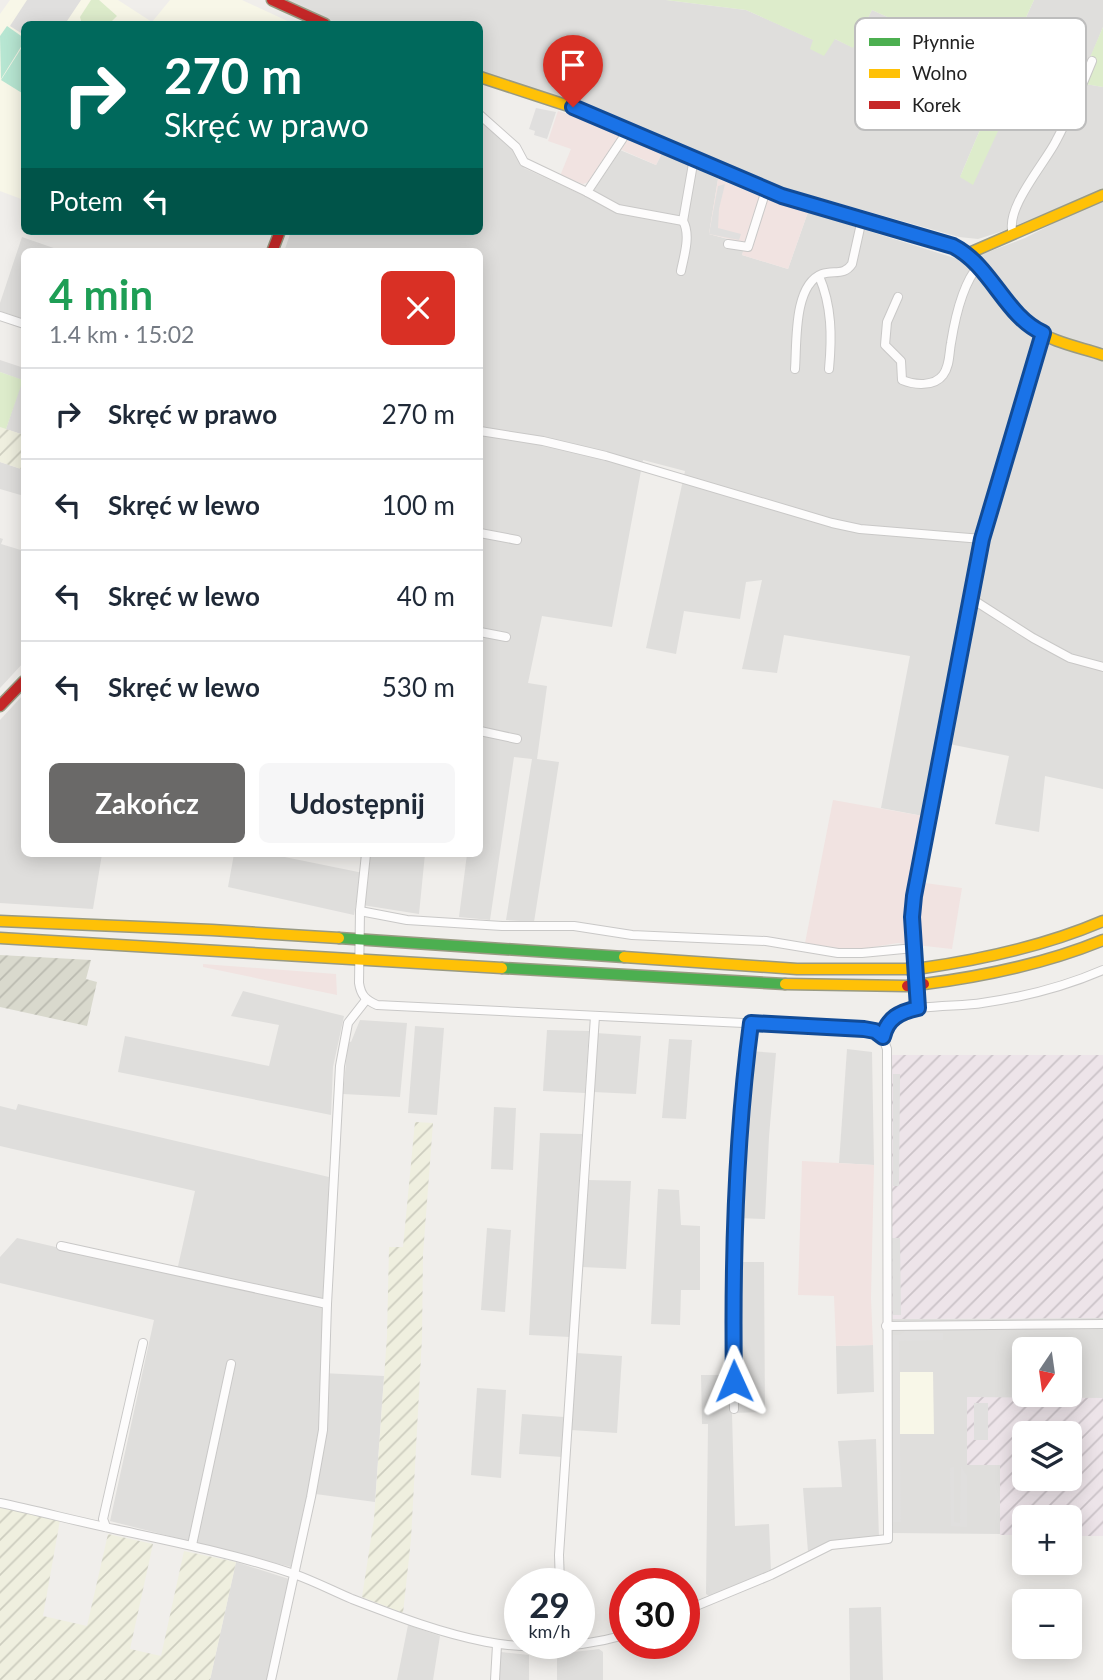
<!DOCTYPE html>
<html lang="pl">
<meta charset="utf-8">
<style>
:root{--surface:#fff;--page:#f6f6f7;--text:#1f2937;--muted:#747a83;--line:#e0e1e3;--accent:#6a6968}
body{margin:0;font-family:Lato,sans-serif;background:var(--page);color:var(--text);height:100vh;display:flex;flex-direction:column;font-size:26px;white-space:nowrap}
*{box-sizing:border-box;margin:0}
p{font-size:23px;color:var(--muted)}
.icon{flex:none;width:38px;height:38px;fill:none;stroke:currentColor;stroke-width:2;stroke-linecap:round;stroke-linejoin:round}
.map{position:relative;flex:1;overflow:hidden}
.side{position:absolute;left:21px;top:248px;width:462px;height:609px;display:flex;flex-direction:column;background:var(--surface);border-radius:10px;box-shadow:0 4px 18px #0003}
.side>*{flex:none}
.banner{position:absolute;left:21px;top:21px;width:462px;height:214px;border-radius:10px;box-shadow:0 4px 18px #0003;background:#00695c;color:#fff;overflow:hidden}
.needle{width:46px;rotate:193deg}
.buttons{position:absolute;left:1012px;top:1337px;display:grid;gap:14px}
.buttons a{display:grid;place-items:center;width:70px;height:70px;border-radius:10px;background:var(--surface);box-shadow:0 4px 18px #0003;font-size:35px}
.speed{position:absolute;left:504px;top:1568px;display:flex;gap:14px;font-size:35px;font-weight:700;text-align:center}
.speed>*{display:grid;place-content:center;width:91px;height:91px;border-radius:50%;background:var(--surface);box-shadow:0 4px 18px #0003;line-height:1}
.speed small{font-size:18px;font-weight:400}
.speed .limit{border:10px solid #d22;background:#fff;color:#111}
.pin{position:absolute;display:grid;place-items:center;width:60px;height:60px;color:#fff;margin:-72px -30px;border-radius:50% 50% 50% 0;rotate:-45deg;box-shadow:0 0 7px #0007}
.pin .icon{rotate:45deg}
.me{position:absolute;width:77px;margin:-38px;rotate:359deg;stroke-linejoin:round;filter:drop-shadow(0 0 5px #0008)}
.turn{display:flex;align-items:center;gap:24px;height:147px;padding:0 28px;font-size:32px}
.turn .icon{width:91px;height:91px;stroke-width:2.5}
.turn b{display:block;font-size:49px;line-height:60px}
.then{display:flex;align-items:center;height:66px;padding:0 28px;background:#0003;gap:14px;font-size:26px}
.round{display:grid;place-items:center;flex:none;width:74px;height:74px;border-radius:10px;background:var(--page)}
.overview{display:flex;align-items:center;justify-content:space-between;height:119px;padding:0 28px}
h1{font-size:42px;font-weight:700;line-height:52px;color:#1e9e55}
.primary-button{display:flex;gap:14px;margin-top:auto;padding:14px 28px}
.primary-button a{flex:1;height:80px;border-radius:10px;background:var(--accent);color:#fff;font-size:28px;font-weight:700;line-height:80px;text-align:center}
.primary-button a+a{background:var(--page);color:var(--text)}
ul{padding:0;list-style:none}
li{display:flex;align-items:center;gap:21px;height:91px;padding:0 28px;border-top:2px solid var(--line)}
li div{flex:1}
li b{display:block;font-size:26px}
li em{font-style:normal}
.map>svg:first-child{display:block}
.residential{fill:#dfdedc;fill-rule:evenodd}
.commercial{fill:#f1e3e1}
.industrial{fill:url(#industrial-furrows);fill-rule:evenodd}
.education{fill:#f8f7e8}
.construction{fill:url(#construction-furrows)}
.farmland{fill:url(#farmland-furrows)}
.grass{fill:#ddeccb}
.pitch{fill:#b7e6d2}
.parking{fill:#e0dfde}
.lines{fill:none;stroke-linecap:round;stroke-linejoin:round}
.street-casing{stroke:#c9c8c7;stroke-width:10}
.fast-casing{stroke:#999a82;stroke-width:13}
.slow-casing{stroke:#999a82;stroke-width:13}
.jam-casing{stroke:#999a82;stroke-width:13}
.street{stroke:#fdfcfc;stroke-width:8}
.fast{stroke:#4caf50;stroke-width:10}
.slow{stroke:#ffc107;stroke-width:10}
.jam{stroke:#c62828;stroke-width:10}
.slow-bridge-casing{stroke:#999a82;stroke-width:13;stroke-linecap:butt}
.jam-bridge-casing{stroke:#999a82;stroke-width:13;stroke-linecap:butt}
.slow-bridge{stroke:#ffc107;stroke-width:10}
.jam-bridge{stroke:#c62828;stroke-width:10}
.route-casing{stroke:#114b97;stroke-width:18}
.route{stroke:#1a73e8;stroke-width:12}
.key{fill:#fff;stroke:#bdbdbd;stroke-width:2}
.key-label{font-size:19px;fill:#222}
</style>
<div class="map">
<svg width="1103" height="1680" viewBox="0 0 1103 1680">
<defs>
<pattern id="industrial-furrows" width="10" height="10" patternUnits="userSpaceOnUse" patternTransform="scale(1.75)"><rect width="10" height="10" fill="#ede4e9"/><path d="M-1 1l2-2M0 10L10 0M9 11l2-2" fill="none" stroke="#cbc3c8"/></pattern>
<pattern id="construction-furrows" width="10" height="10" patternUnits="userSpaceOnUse" patternTransform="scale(1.75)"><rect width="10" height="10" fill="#d9d9cd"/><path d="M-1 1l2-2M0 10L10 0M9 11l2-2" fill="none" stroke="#babab0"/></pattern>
<pattern id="farmland-furrows" width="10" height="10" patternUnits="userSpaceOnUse" patternTransform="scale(1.75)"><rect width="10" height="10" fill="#efefdf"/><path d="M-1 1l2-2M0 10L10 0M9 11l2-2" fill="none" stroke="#cdcdbf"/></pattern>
</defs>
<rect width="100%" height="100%" fill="#f0eeeb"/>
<g class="residential">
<path d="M285 0H666L746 10 814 40 835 39 852 47 872 10 941 41 930 70 993 99 960 177 1030 62 1010 52 1034 0H1103V27L1080 83 1103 87V189L1003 231 978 239 959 237 788 189 746 174 575 101 480 72V24H337Z"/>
<path d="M480 121 515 152 524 168 589 198 597 182 620 150 656 165 662 153 718 179 709 234 746 244 742 255 788 269 808 212 964 261 1025 238 1103 198V789L1045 776 1039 832 995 824 1009 756 939 742 923 816 881 808 910 656 784 635 777 673 742 669 762 580 746 582 740 619 684 611 676 654 646 648 685 471 643 460 612 627 542 616 528 683 547 686 537 759 559 762 534 922 506 920 532 759 514 757 490 920 459 917 467 854H480V252H284L291 231H480Z"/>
<path d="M22 237 65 252H24V319L0 311V303Z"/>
<path d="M0 360 24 368V435L6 429 22 380 0 372Z"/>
<path d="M0 462 24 470V496L0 489Z"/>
<path d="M0 538 3 539 1 544 24 551V662L0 688Z"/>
<path d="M24 694V854H102L93 909 0 903V720Z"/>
<path d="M234 854H270L368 874 369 854H425L419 914 356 904 354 915 228 887Z"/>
<path d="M243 991 344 1016 333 1067 331 1115 118 1072 125 1036 269 1066 279 1025 231 1016Z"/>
<path d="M360 1020 407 1023 400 1097 343 1094 348 1041 351 1042Z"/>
<path d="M415 1026 444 1028 437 1115 408 1113Z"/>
<path d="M547 1030 589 1031 585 1093 543 1091Z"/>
<path d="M596 1033 641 1036 636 1094 593 1092Z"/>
<path d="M669 1039 692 1040 686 1119 662 1118Z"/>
<path d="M847 1049 872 1052 874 1165 839 1163Z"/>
<path d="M749 1051 776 1053 769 1137 765 1219 737 1218 738 1174Z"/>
<path d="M18 1104 329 1177 322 1373 384 1376 375 1502 308 1493 291 1567 110 1521 154 1320 0 1283V1257L17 1238 176 1275 195 1191 0 1146V1106L16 1110Z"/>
<path d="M494 1107 516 1108 513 1170 491 1169Z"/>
<path d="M540 1133 582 1134 570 1337 529 1335Z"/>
<path d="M587 1180 631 1181 626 1269 582 1267Z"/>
<path d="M658 1189 679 1190 681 1225 700 1226V1290H681L680 1325 651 1324Z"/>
<path d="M487 1228 511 1230 505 1312 481 1310Z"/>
<path d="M736 1262H764L765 1412 732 1413 735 1526 769 1524 771 1571 709 1596 706 1594 708 1424H702L701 1375H737Z"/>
<path d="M1103 1318V1398H967L1000 1465V1534L891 1533V1319ZM1024 1349H1069V1395H1024Z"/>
<path d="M873 1345 874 1392 837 1394 836 1346Z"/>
<path d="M576 1353 622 1356 617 1433 571 1430Z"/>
<path d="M477 1388 506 1390 501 1478 471 1475Z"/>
<path d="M522 1414 564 1417 562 1457 519 1454Z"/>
<path d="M876 1439 879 1539 839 1540 808 1552 803 1488 842 1487 838 1441Z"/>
<path d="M236 1562 289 1579 267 1680H210Z"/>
<path d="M881 1607 883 1680H850L849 1608Z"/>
<path d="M408 1625 440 1636 433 1680H397Z"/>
<path d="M599 1649 603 1652V1680H557V1654Z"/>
<path d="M501 1652 529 1655V1680H498Z"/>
</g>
<g class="commercial">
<path d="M558 111 592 121 662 153 656 165 615 147 592 181 583 184 560 176 571 149 548 141Z"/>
<path d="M718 179 761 197 808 212 788 269 742 255 745 243 709 234Z"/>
<path d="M833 800 923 816 910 881 962 888 952 949 898 943 861 949 836 948 805 943Z"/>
<path d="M203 964 336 974 337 995 203 967Z"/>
<path d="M802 1161 874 1165 871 1298 873 1345 836 1346 834 1296 798 1295Z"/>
</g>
<g class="industrial">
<path d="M891 1055H1103V1318L891 1319Z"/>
<path d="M967 1397 1103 1398V1536H1069V1517H1024V1535H1000V1465H967ZM1024 1433H1069V1479H1024Z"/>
</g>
<g class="education">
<path d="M10 0H118L152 22 170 0H242L294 24H24V200L0 191V14Z"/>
<path d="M900 1372H933L934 1434H900Z"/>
</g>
<path class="construction" d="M0 955 91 960 86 979 97 982 87 1026 0 1007Z"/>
<g class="farmland">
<path d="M0 427 24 435V470L0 462Z"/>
<path d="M415 1122 433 1123 423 1254 422 1338 411 1539 403 1613 362 1597 374 1519 387 1336 389 1247H403Z"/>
<path d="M0 1506 60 1520 43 1616 87 1626 108 1534 153 1544 130 1649 161 1656 184 1551 236 1562 210 1680H0Z"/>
</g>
<g class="grass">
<path d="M91 0H99L117 16 109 24H82L80 17Z"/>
<path d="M666 0H1034L1010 52 1030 62 973 185 960 177 993 99 930 70 940 41 872 10 853 48 835 39 824 56 810 49 813 40 746 10Z"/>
<path d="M1103 27V87L1079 83Z"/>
<path d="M0 372 23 380 6 429 0 427Z"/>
</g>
<g class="pitch">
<path d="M7 26 24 38V42L1 79 0 36Z"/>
<path d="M24 44V89L22 93 1 80Z"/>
</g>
<g class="parking">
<path d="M27 0H81L65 24H24V35L10 26Z"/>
<path d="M536 108 556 112 547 139 534 135 535 131 529 129Z"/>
<path d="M725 184 719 209 718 228 741 234 739 240 709 234 718 186Z"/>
<path d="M893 1074H900L899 1186H893Z"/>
<path d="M892 1238H900L901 1315H893Z"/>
<path d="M905 1331 943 1333V1340L899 1341 901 1522H893L892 1335H899Z"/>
<rect x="974" y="1403" width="14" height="37"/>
<path d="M961 1465 967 1476V1527L951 1526 950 1468 954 1467V1522L960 1523Z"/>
</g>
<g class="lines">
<g class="street-casing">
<g id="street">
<path d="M480 115 516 147 524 162 587 192 618 209 683 221 694 158"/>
<path d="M587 192 629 129"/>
<path d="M1013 234C1004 209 1045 163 1056 141 1070 115 1081 88 1092 61"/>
<path d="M728 244 748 247 766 190"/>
<path d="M681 271C684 256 691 235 683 221"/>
<path d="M819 276C832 306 832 337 829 369"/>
<path d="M898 297 887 322 885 345 901 361 902 380C914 385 934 387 943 375 950 366 949 353 951 343 955 318 962 284 979 265"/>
<path d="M0 316 24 324"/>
<path d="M795 369C797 344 793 285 822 274 834 270 844 276 852 264L862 219"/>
<path d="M480 431 543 441 606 456 832 523 860 529 982 539"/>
<path d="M480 533 517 540"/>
<path d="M972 599 1033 638 1070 658 1103 667"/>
<path d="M480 632 506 637"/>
<path d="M480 731 517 739"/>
<path d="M366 854 360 911 359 983C361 996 366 1000 377 1005L864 1029C878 1030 883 1036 887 1049L888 1539 831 1545 771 1575 684 1611"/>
<path d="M360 911 407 920 502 926H574L632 935 766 941 838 953H862L914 948"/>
<path d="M918 1008 912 917 914 896 982 539 1043 333"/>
<path d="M882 1037C884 1029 889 1019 896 1015 914 1004 960 1007 982 1003 1024 997 1064 987 1103 970"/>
<path d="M61 1246 327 1304"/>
<path d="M886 1326 1103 1324"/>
<path d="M734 1409C733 1335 731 1262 735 1189 737 1133 744 1078 751 1023"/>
<path d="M0 1503C38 1511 76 1521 114 1529 174 1542 235 1554 294 1574 314 1581 333 1591 352 1599 448 1636 522 1664 625 1635"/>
<path d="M106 1527 103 1519 143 1343"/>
<path d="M192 1545 231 1364"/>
<path d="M560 1584 559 1555 595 1016"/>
<path d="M271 1680 311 1497 323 1430 327 1304 340 1066 348 1023 366 1000"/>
<path d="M495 1680 497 1645"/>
</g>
</g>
<g class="fast-casing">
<g id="fast">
<path d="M339 938 624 957"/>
<path d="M502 968 785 984"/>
</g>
</g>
<g class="slow-casing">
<g id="slow">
<path d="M480 77 587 112 782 196 953 246C987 267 1002 303 1032 327 1052 343 1080 347 1103 355"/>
<path d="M967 254 1103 195"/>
<path d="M0 921 212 930 339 938"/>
<path d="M0 938 502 968"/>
<path d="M624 957 797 969H906"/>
<path d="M923 968C985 959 1045 946 1103 921"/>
<path d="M785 984 907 986"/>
<path d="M924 984C986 976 1045 964 1103 940"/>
</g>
</g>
<g class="jam-casing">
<g id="jam">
<path d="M272 0 325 24"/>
<path d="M272 252 280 231"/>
<path d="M0 706 24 681"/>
</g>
</g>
<use href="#street" class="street"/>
<use href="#fast" class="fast"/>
<use href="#slow" class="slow"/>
<use href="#jam" class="jam"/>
<g class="slow-bridge-casing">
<path id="slow-bridge" d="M906 969 923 968"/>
</g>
<g class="jam-bridge-casing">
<path id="jam-bridge" d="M907 986 924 984"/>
</g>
<use href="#slow-bridge" class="slow-bridge"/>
<use href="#jam-bridge" class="jam-bridge"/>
</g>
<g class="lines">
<g class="route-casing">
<path id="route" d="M573 107 782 196 953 246C992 266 1005 316 1043 333L982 539 914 896 912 917 918 1008C900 1012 887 1018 883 1037L875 1031 864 1029 751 1023C735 1143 732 1261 734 1381"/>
</g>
<use href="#route" class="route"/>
</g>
<rect x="855" y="18" width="231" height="112" rx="10" class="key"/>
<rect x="869" y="38" width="31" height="8" fill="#4caf50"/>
<rect x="869" y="69" width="31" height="9" fill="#ffc107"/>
<rect x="869" y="101" width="31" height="8" fill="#c62828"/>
<g class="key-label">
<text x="912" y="49">Płynnie</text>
<text x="912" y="80">Wolno</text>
<text x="912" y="112">Korek</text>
</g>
</svg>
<div class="buttons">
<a><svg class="needle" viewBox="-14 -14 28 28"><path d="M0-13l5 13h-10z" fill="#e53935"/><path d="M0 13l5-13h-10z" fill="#747a83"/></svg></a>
<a><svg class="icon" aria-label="layers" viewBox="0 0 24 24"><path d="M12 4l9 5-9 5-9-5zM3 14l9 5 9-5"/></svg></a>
<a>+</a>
<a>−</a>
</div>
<div class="speed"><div>29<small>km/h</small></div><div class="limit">30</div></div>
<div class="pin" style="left:573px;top:107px;background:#d93025"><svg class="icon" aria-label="arrive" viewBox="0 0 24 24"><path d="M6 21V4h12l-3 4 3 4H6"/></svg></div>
<svg class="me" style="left:734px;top:1381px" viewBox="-20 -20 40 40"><path d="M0-17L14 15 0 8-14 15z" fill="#1a73e8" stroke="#fff" stroke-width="4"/></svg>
<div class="banner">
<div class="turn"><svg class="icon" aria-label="right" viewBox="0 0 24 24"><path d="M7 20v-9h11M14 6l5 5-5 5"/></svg><div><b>270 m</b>Skręć w prawo</div></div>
<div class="then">Potem<svg class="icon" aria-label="left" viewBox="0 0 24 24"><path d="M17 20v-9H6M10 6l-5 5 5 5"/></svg></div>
</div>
<section class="side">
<div class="overview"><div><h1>4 min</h1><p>1.4 km · 15:02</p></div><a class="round" style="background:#d93025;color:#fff"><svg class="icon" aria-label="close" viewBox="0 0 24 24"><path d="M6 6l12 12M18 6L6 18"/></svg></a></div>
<ul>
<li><svg class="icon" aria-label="right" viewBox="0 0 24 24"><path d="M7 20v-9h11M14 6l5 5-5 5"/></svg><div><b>Skręć w prawo</b></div><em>270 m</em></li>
<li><svg class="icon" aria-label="left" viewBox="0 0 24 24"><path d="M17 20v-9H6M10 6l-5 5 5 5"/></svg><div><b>Skręć w lewo</b></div><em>100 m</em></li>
<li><svg class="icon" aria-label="left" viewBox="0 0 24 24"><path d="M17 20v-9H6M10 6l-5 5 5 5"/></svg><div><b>Skręć w lewo</b></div><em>40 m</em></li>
<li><svg class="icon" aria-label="left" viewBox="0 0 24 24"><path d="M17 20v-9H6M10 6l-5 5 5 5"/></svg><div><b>Skręć w lewo</b></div><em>530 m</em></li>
</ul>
<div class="primary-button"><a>Zakończ</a><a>Udostępnij</a></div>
</section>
</div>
